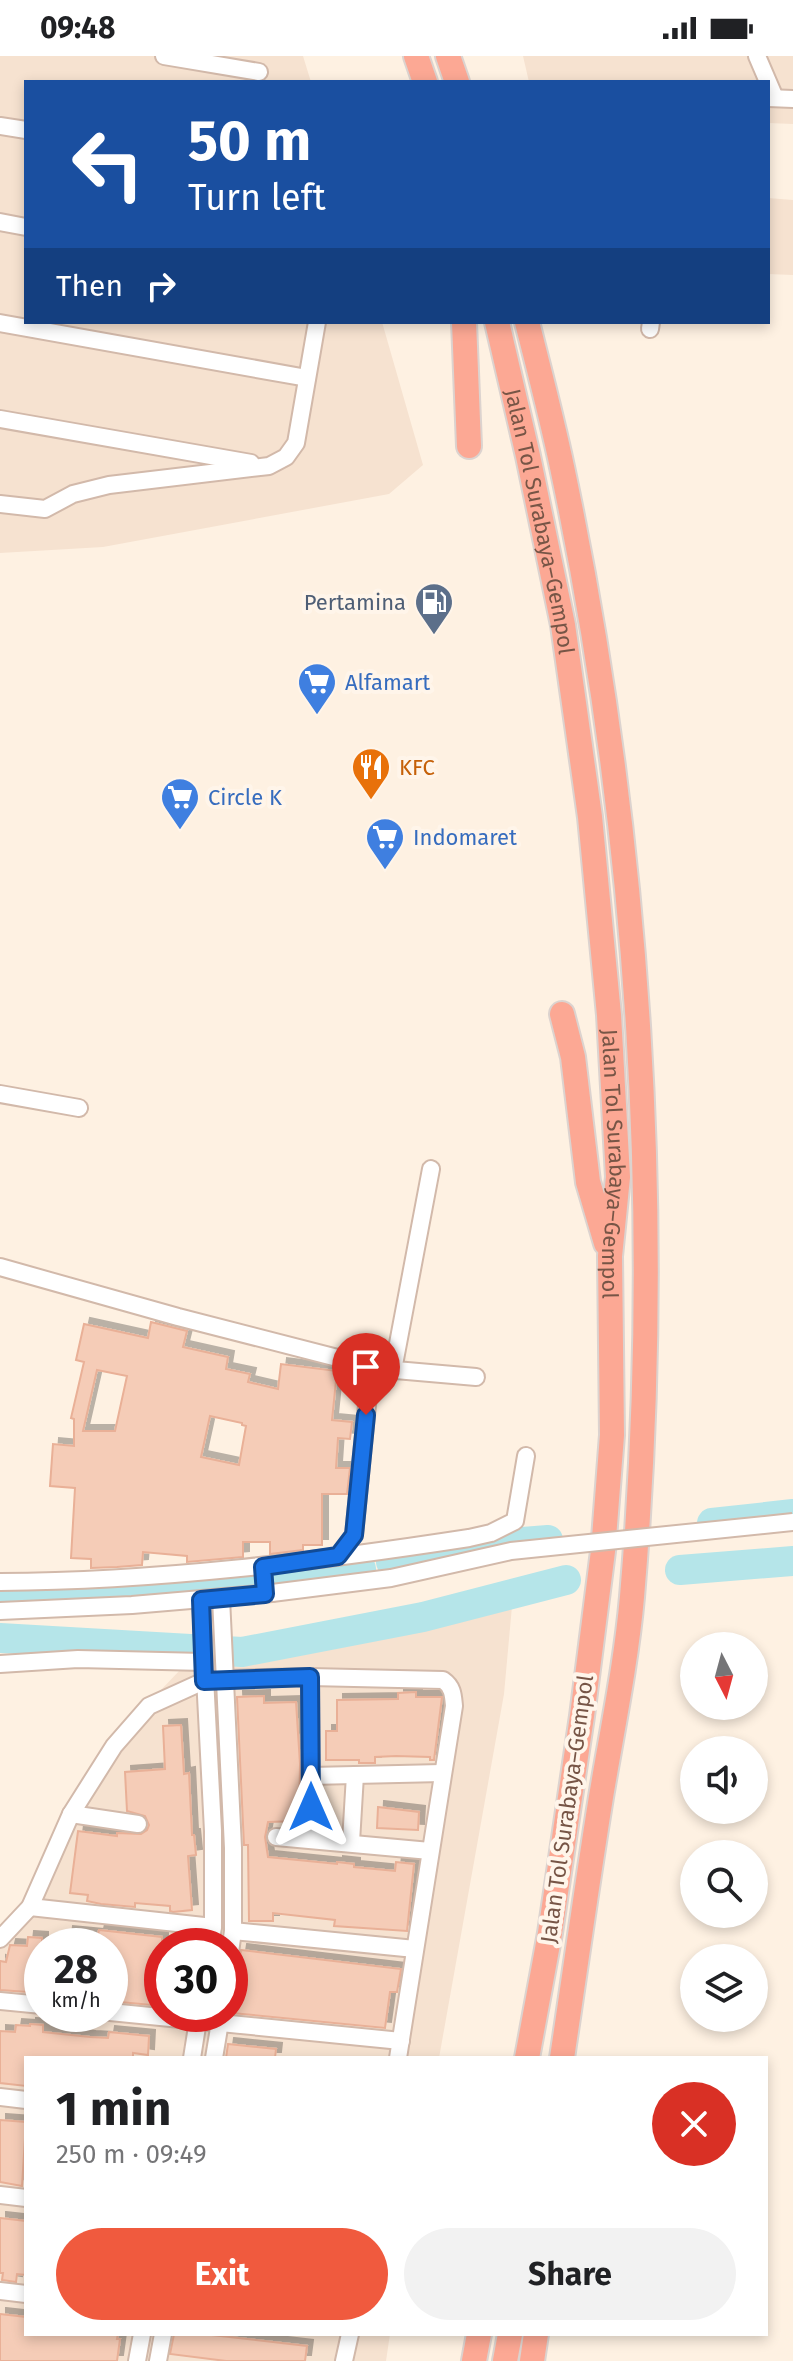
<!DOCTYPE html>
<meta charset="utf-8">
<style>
:root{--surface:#fff;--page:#f2f2f2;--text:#202124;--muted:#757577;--accent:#f05a3e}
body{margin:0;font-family:"Fira Sans",sans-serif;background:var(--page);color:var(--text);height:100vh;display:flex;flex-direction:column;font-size:30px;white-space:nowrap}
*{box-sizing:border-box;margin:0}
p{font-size:26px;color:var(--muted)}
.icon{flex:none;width:44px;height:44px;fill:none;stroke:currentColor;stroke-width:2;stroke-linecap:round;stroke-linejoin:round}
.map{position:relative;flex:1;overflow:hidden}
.sheet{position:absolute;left:24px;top:2000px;width:744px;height:280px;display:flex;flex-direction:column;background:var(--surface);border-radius:0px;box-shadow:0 4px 12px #0003}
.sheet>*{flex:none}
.hud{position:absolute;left:24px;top:24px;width:746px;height:244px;border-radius:0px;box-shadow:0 4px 12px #0003;background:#1a4fa0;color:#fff;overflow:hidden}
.needle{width:52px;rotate:174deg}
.controls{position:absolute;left:680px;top:1576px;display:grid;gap:16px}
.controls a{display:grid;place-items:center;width:88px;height:88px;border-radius:50%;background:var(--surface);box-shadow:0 4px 12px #0003;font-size:40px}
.speed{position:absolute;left:24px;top:1872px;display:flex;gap:16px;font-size:40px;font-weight:700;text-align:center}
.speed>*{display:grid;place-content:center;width:104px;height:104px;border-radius:50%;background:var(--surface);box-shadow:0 4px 12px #0003;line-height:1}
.speed small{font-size:20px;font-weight:400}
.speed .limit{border:12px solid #d22;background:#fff;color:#111}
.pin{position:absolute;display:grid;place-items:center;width:68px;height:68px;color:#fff;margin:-82px -34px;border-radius:50% 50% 50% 0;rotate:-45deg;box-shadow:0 0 8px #0007}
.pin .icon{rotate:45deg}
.me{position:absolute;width:88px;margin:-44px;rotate:0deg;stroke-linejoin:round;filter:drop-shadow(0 0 6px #0008)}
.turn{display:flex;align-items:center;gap:28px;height:168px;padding:0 32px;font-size:36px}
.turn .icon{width:104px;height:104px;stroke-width:2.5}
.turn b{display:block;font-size:56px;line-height:68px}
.then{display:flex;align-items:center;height:76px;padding:0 32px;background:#0003;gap:16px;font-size:30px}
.round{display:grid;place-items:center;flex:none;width:84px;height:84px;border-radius:42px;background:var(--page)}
.overview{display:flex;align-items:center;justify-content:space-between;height:136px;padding:0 32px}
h1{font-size:48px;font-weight:700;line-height:60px}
.action{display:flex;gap:16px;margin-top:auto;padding:16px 32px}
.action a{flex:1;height:92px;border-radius:48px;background:var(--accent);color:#fff;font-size:32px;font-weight:700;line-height:92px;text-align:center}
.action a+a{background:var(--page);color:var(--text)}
.status{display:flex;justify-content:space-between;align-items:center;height:56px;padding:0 40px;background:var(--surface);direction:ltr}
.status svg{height:22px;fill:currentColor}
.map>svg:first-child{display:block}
.residential{fill:#f6e2d0;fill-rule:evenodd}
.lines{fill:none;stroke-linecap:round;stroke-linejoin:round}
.river{stroke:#b5e5e9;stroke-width:30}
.building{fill:#f5ccb7;stroke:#e9b097;stroke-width:2;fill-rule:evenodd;filter:url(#shadow)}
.minor-casing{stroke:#d2b9aa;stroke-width:20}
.highway-casing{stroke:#dcd3cf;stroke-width:28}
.minor{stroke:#fff;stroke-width:16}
.highway{stroke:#fca894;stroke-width:24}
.minor-bridge-casing{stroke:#d2b9aa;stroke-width:20;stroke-linecap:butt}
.minor-bridge{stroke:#fff;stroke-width:16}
.route-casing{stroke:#114b97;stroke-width:20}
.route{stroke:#1a73e8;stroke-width:14}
.labels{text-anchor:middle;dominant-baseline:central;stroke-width:8;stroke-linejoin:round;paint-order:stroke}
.street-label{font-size:22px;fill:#775546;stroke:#fff5ea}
.service-label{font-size:22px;fill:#4e5e75;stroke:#fff5ea;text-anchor:end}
.shop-label{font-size:22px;fill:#366cbe;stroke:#fff5ea;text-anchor:start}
.food-label{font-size:22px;fill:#c56008;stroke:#fff5ea;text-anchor:start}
</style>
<div class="status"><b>09:48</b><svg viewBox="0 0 49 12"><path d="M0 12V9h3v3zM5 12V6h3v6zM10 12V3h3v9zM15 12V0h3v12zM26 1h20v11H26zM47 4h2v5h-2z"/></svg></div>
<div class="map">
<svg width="793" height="2305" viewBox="0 0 793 2305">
<defs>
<filter id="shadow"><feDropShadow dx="6" dy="-6" stdDeviation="0" flood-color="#0004"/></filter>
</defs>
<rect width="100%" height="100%" fill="#fef1e2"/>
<g class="residential">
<path d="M0 0H303L311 26H26V266H382L423 409 389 438 103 491 0 497Z"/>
<path d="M523 0H793V68L768 67V26H529Z"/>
<path d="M768 142 793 144V219L768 218Z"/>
<path d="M512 1550 504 1638 439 2002H26V2278H390L386 2305H0V1870L23 1848 94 1704 181 1613ZM42 1890H110V1958H42ZM162 1890H230V1958H162Z"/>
</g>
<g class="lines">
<g class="river">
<path d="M712 1467 793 1458"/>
<path d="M391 1506 510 1487 548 1484"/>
<path d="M680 1514 793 1505"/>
<path d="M0 1537 210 1529 361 1513"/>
<path d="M0 1582 242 1596 423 1561 566 1524"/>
</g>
</g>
<g class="building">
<path d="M151 1266 187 1275 183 1291 228 1301 226 1313 250 1318 248 1326 278 1333 281 1308 337 1315 332 1364 352 1366 350 1383 338 1382 336 1412H350L347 1438H322V1489H303V1494L270 1498V1486H243V1501L187 1506V1500L143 1496 142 1509 117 1511 91 1512V1503L71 1502 75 1432 50 1430 53 1388 74 1390V1363L71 1362 84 1306 76 1304 84 1268 148 1282ZM97 1314 127 1320 115 1375H83ZM210 1360 242 1367V1369L246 1370 239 1409 201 1401Z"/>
<path d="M416 1636V1641H442L434 1704H430V1701L396 1700 375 1701V1707H359V1704H326V1675H337V1644L398 1643V1637Z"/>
<path d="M264 1640V1647L296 1646 300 1708 299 1765 268 1766 265 1781 268 1801 337 1808V1806L354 1808V1811L395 1815 396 1806 414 1808 407 1875 334 1870 335 1864 273 1857V1865H249L248 1789H244L237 1641Z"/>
<path d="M181 1669 184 1718 189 1717 192 1779H194L196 1799 188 1800 192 1854 173 1856 170 1855V1850L135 1847V1851L101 1848 87 1845 88 1839 70 1837 78 1775 117 1780V1777L141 1778 147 1774 149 1769 145 1760 127 1755 125 1716 165 1713 163 1670Z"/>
<path d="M378 1751 419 1756 418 1774 377 1772Z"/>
<path d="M99 1874 162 1881V1950L120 1946V1942L110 1941V1890H65L67 1876 98 1879Z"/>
<path d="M28 1881 42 1882V1937L0 1934V1905L6 1906 10 1889 27 1890Z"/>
<path d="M241 1894 401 1913 397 1936H390L385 1972 232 1957Z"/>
<path d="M30 1968 43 1969V1976L90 1981 108 1982 109 1976 149 1980 148 1999 133 1997V2002H26V2030L0 2027V1975L15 1976 16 1969 30 1970Z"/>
<path d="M228 1988 276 1993 275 2002H226Z"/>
<path d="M0 2064 26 2066 22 2130 0 2126Z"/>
<path d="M0 2162 26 2165V2219L17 2218 16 2226 2 2224 3 2217H0Z"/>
<path d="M0 2258 26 2261V2278H118L117 2283H120L117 2305H0Z"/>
<path d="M174 2278H203L307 2290 305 2305H226L170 2298Z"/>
</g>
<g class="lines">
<g class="minor-casing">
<g id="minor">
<path d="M164 0 259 16"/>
<path d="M757 0 775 42"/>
<path d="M768 42 793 43"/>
<path d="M0 70 26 74"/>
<path d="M0 166 26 171"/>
<path d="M0 267 307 322"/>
<path d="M650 273 651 266"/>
<path d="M0 363 251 407"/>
<path d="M0 448 45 453 73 438 109 429 269 410 286 401 296 387 317 266"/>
<path d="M0 1038 79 1052"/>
<path d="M0 1211 178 1261 353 1306 366 1318 369 1329 354 1479"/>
<path d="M361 1311 476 1321"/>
<path d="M393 1314 431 1113"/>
<path d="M0 1526C157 1525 313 1506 469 1482L491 1477 515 1465 526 1400"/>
<path d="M221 1542 233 1792V1875L230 1896"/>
<path d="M201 1544 213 1775V1871L210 1890"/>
<path d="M0 1555 132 1549 272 1537"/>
<path d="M0 1608 78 1603 204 1606"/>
<path d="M310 1621 311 1783"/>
<path d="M311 1720 442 1717"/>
<path d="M71 1758 138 1768"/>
<path d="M276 1781 430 1795"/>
<path d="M351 1786 355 1719"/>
<path d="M30 1851 213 1871"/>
<path d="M233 1875 415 1893"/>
<path d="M0 1883 30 1851 71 1758 114 1690 149 1650 204 1625 224 1623 310 1621 443 1624C453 1631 453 1639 454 1650L398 2002"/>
<path d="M0 1945 42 1949"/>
<path d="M110 1956 401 1985"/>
<path d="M192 2002 199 1958"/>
<path d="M214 2002 221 1960"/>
<path d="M0 2041 26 2044"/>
<path d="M0 2139 26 2142"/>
<path d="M0 2235 26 2238"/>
<path d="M137 2305 142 2278"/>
<path d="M158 2305 163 2278"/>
<path d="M344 2305 350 2278"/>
</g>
</g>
<g class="highway-casing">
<g id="highway">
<path d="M416 0 425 26"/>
<path d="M448 0 457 26"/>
<path d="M464 266 469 390"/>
<path id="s1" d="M497 266 528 400 563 569 590 761 609 959 618 1121 610 1200 612 1379 603 1495 582 1660 550 1877 527 2002"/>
<path d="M527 266C539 314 552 363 562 411 640 781 664 1165 632 1541 626 1608 612 1675 601 1741 587 1828 575 1915 562 2002"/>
<path d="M562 958 573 1001 588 1126 606 1187"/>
<path d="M474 2305 479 2278"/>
<path d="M505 2305 510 2278"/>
<path d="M532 2305 536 2278"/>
</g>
</g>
<use href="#minor" class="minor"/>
<use href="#highway" class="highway"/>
<g class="minor-bridge-casing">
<path id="minor-bridge" d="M272 1537 391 1522 511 1495 793 1466"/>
</g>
<use href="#minor-bridge" class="minor-bridge"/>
</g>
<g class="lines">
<g class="route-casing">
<path id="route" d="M311 1751 310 1621 204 1625 201 1544 265 1538 263 1511 338 1500 354 1479 366 1359"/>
</g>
<use href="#route" class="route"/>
</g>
<defs>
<g id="fuel-pin" transform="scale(2)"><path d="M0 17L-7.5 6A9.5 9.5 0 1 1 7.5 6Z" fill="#5c6f8a" stroke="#fff5ea"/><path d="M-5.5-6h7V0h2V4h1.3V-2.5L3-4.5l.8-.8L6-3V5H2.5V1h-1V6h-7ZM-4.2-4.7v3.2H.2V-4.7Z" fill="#fff"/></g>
<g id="supermarket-pin" transform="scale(2)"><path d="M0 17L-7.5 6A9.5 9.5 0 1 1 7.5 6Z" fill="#3f7fe0" stroke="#fff5ea"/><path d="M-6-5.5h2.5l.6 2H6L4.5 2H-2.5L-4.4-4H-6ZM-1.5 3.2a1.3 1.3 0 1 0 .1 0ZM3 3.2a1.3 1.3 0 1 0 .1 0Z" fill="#fff"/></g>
<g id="restaurant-pin" transform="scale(2)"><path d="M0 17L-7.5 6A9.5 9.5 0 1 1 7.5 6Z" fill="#e8710a" stroke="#fff5ea"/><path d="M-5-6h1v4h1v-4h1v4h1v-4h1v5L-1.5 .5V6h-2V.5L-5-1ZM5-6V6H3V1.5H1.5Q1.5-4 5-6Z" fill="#fff"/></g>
</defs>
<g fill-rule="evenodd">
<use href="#fuel-pin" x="434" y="546"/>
<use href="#supermarket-pin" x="317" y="626"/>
<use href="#restaurant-pin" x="371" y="711"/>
<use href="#supermarket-pin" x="180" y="741"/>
<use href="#supermarket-pin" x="385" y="781"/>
</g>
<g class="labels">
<g class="street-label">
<text stroke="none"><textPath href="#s1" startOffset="204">Jalan Tol Surabaya–Gempol</textPath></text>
<text stroke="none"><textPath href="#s1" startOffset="852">Jalan Tol Surabaya–Gempol</textPath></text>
<text transform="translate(567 1753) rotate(-82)">Jalan Tol Surabaya–Gempol</text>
</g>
<g class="service-label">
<text x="406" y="546">Pertamina</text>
</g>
<g class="shop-label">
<text x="345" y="626">Alfamart</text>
<text x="208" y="741">Circle K</text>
<text x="413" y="781">Indomaret</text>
</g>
<g class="food-label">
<text x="399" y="711">KFC</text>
</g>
</g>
</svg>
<div class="controls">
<a><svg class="needle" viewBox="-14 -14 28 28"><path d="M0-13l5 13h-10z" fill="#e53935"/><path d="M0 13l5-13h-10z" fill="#757577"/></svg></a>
<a><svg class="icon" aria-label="sound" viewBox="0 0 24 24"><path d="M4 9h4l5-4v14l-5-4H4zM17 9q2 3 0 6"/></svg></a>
<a><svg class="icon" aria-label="search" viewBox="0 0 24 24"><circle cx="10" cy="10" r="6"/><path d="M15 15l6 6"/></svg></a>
<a><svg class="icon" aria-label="layers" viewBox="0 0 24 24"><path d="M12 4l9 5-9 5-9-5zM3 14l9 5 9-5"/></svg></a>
</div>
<div class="speed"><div>28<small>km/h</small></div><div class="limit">30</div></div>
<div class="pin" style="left:366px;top:1359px;background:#d93025"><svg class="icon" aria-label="arrive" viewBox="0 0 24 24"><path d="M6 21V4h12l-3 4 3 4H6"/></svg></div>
<svg class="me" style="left:311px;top:1751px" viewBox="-20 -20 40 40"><path d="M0-17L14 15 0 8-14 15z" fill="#1a73e8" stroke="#fff" stroke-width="4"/></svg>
<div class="hud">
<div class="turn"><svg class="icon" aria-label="left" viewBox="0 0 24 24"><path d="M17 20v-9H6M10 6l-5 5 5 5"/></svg><div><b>50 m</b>Turn left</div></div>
<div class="then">Then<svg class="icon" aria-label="right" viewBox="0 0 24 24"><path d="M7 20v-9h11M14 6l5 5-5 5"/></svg></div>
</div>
<section class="sheet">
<div class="overview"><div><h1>1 min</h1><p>250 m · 09:49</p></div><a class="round" style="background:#d93025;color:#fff"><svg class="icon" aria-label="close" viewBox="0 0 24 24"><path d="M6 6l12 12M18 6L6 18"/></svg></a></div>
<div class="action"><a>Exit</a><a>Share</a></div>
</section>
</div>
